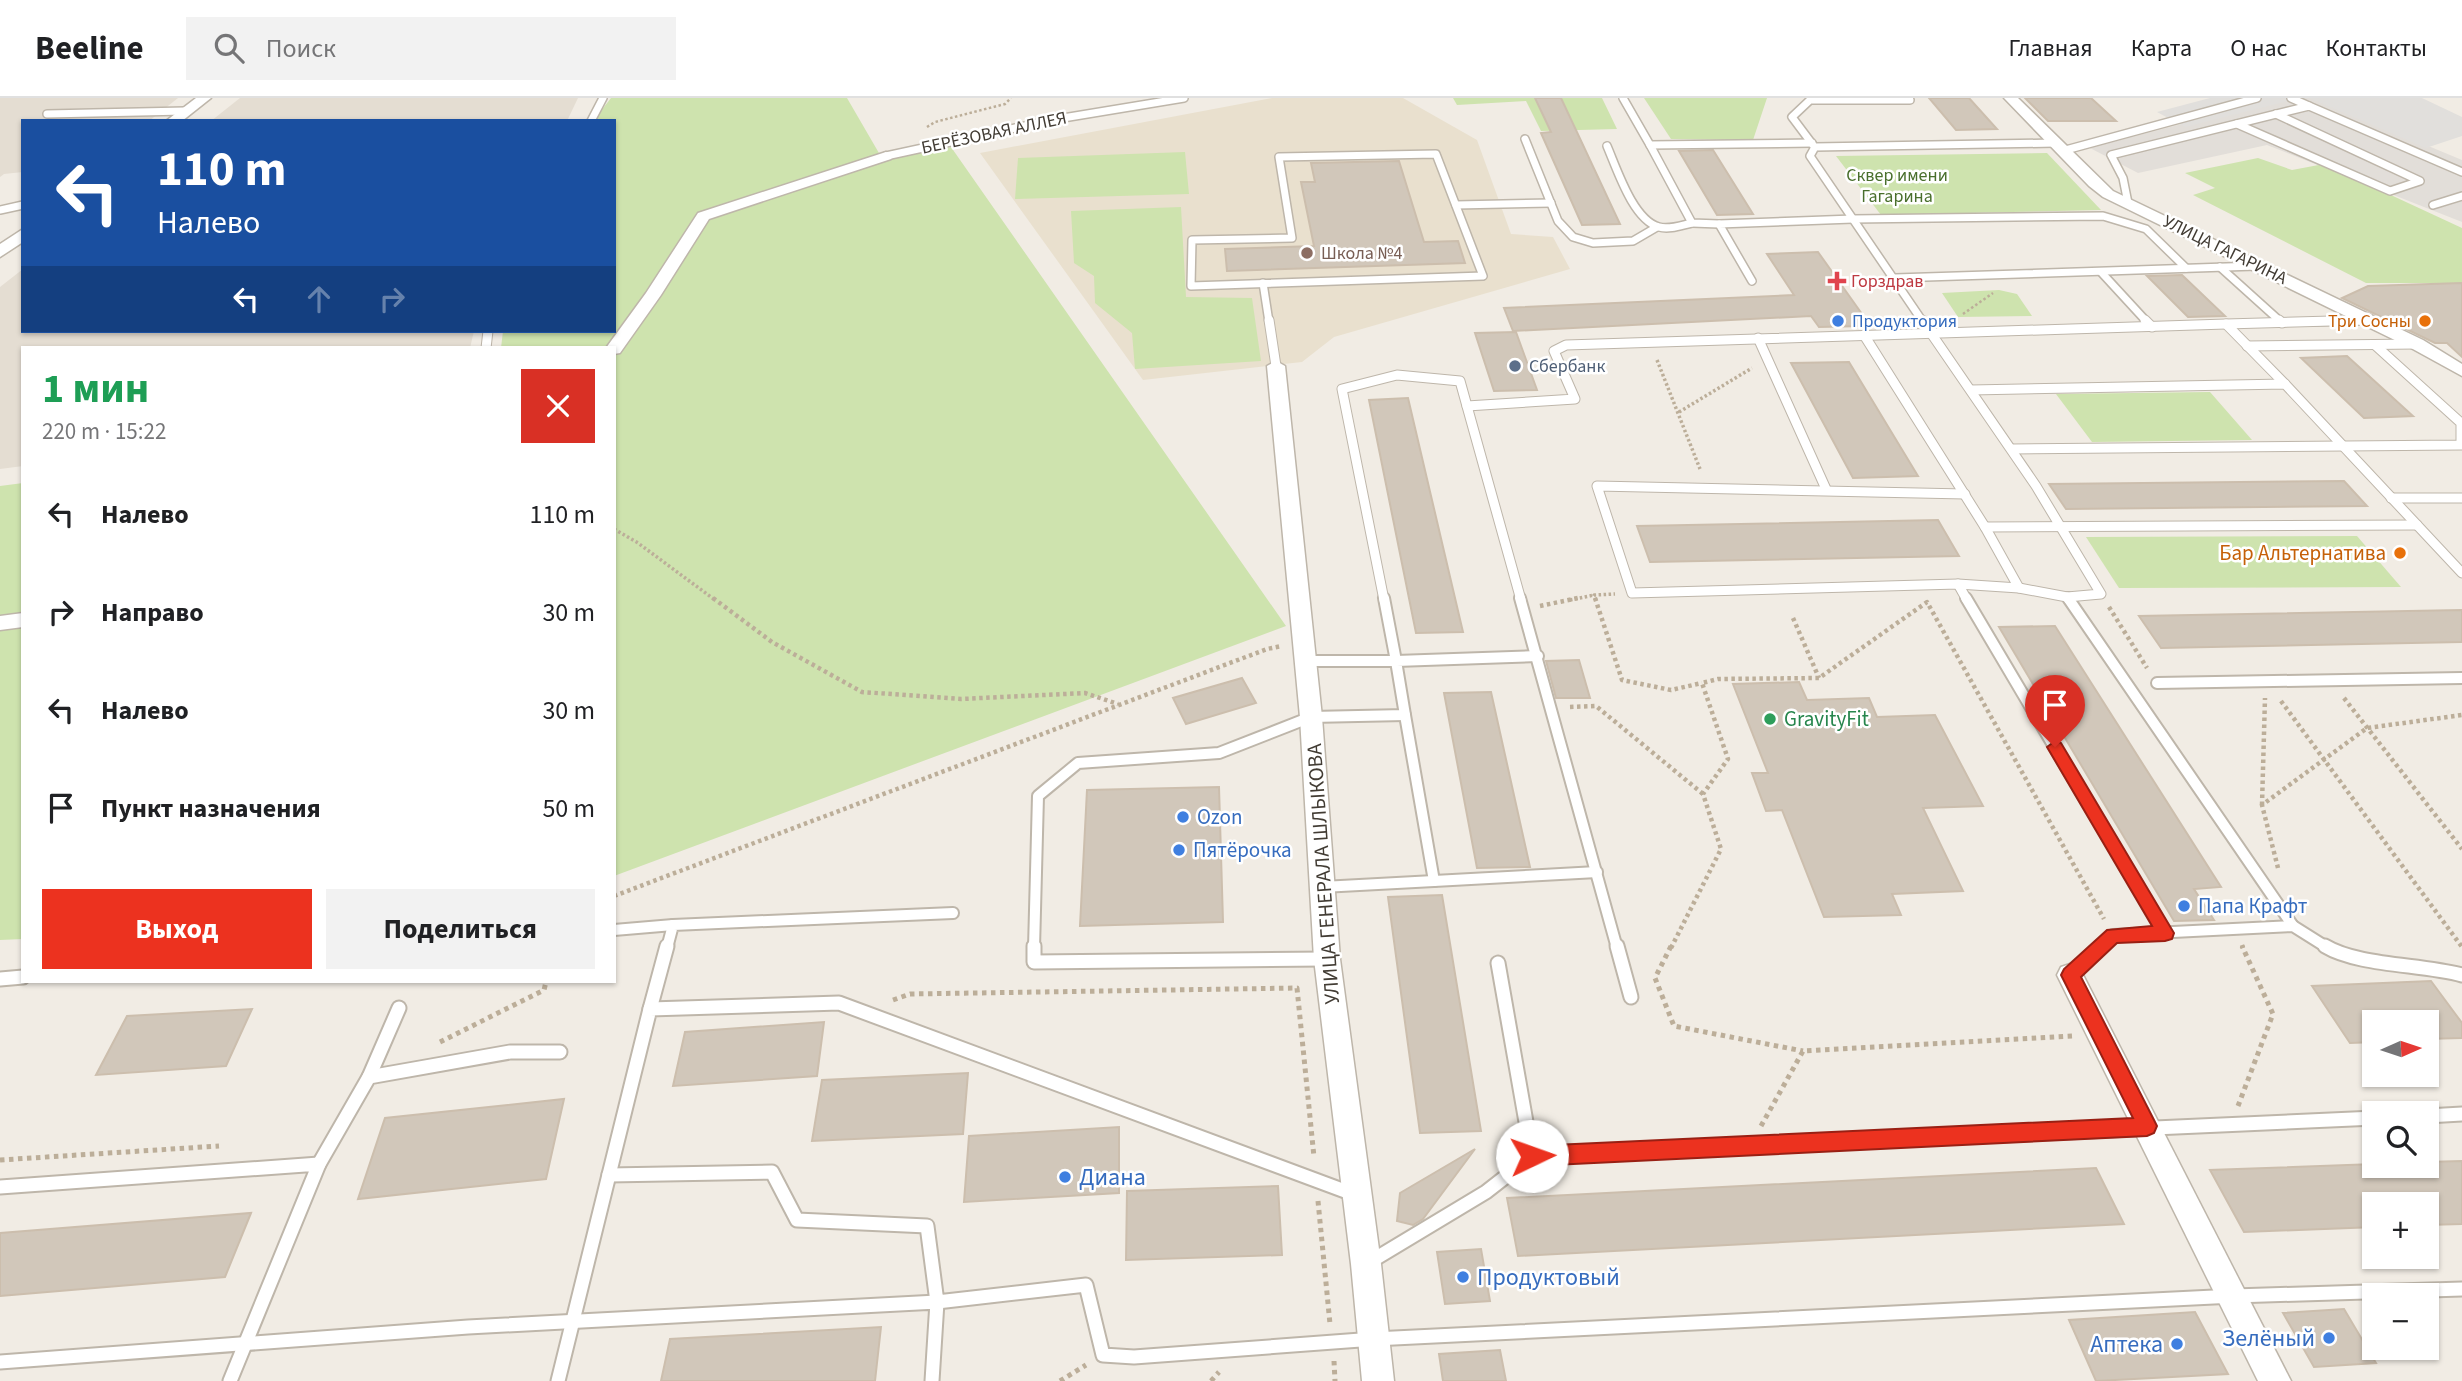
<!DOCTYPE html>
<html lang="ru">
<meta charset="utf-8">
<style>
:root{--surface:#fff;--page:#f2f2f2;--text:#202124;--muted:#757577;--line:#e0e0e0;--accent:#ec321f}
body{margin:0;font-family:"Source Sans 3",sans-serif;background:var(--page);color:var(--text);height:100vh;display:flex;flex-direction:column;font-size:26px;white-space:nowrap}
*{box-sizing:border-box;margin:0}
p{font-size:23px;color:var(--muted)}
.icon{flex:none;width:38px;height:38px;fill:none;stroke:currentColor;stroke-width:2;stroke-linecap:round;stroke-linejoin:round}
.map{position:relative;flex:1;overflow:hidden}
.details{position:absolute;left:21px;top:248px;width:595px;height:637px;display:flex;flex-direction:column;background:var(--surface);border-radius:0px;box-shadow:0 2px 5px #0004}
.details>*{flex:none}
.top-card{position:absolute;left:21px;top:21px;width:595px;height:214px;border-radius:0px;box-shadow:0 2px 5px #0004;background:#1a4fa0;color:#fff;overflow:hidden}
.needle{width:46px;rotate:87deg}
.buttons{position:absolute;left:2362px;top:912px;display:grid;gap:14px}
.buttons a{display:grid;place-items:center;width:77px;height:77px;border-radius:0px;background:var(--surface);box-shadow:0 2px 5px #0004;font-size:35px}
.pin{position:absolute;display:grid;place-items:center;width:60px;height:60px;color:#fff;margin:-72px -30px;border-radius:50% 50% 50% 0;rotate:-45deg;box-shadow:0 0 7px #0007}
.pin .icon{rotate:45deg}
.me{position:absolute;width:77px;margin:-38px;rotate:87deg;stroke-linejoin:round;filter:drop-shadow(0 0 5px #0008)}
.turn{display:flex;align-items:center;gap:24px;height:147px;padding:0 21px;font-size:32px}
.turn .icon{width:91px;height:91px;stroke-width:2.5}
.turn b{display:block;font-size:49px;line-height:60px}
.lanes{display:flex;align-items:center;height:66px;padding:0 21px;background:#0003;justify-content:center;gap:35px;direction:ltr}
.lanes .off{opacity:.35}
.round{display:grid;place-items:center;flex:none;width:74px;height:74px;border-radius:0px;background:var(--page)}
.headline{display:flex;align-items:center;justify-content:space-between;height:119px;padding:0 21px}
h1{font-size:42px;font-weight:700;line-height:52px;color:#1e9e55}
.primary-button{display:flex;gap:14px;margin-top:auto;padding:14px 21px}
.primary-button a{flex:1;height:80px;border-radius:0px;background:var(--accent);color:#fff;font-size:28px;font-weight:700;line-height:80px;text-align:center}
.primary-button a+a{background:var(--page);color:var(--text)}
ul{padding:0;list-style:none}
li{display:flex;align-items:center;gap:21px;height:98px;padding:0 21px}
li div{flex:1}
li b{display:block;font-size:26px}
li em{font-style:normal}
header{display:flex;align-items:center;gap:42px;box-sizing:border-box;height:98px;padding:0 35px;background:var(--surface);border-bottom:2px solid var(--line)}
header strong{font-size:33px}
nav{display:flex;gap:38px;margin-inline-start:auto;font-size:24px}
.search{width:490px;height:63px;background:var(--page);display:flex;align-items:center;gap:18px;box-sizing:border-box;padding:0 24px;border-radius:0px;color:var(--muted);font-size:26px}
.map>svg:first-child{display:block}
.residential{fill:#e4ddd2}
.industrial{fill:#e2ded9}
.education{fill:#e9e0ce}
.green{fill:#cee3ae}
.parking{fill:#e1dfdc}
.building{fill:#d1c7ba;stroke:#ccbead;stroke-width:2}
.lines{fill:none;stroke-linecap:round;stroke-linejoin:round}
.lane-far3-casing{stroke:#beb6aa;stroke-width:10}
.lane-far2-casing{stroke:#beb6aa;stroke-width:11}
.lane-far1-casing{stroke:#beb6aa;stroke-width:14}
.lane-casing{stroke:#beb6aa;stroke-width:17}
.street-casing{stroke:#beb6aa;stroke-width:3}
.path-far3{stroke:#bcae99;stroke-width:2.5;stroke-dasharray:2.5 2.5;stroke-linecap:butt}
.path-far2{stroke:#bcae99;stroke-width:3.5;stroke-dasharray:2.5 2.5;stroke-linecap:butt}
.path-far1{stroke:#bcae99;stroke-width:4.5;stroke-dasharray:3.5 3.5;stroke-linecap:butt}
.path{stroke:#bcae99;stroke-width:5;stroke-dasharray:4.5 4.5;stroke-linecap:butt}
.lane-far3{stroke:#fff;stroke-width:7}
.lane-far2{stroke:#fff;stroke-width:9}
.lane-far1{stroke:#fff;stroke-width:10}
.lane{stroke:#fff;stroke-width:13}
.street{fill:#fff;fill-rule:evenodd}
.route{fill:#ec321f;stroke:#992014;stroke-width:2}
.education-dot{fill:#8d6e63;stroke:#fff;stroke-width:2.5}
.health-dot{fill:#e0444e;stroke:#fff;stroke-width:2.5}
.shop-dot{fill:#3f7fe0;stroke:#fff;stroke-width:2.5}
.food-dot{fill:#e8710a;stroke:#fff;stroke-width:2.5}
.service-dot{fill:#5c6f8a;stroke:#fff;stroke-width:2.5}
.leisure-dot{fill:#2e9e5b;stroke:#fff;stroke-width:2.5}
.labels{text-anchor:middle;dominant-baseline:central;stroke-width:5;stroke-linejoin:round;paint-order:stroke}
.far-street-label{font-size:18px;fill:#423c34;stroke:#fff}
.far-park-label{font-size:18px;fill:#496f2c;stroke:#fff}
.far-education-label{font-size:18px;fill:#785e54;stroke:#fff;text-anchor:start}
.far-health-label{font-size:18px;fill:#be3a42;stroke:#fff;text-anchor:start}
.far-shop-label{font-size:18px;fill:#366cbe;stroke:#fff;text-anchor:start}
.far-food-label{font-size:18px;fill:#c56008;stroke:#fff;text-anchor:end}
.far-service-label{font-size:18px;fill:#4e5e75;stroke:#fff;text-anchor:start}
.food-label{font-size:21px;fill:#c56008;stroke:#fff;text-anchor:end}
.leisure-label{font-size:21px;fill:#27864d;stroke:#fff;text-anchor:start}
.shop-label{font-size:21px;fill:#366cbe;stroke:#fff;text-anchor:start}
.street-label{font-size:21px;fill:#423c34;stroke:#fff}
.near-shop-label{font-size:24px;fill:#366cbe;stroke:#fff;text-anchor:start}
</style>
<header>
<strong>Beeline</strong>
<div class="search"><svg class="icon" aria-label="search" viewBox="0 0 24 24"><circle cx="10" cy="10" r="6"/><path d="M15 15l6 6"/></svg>Поиск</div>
<nav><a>Главная</a><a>Карта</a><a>О нас</a><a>Контакты</a></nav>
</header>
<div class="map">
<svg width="2462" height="1283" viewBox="0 0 2462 1283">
<rect width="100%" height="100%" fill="#f1ece4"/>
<g class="residential">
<path d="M0 0H178L149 23H23V74L4 76 0 79Z"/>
<path d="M240 0H578L567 23H211Z"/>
<path d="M23 171V233H474L470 250H23V368L0 371V189Z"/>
</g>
<path class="industrial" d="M2281 0H2313L2462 62V124L2267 47 2138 75 2090 50Z"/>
<path class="education" d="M1272 0H1403L1477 42 1511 136 1553 139 1570 171 1334 239 1302 264 1143 282 980 55Z"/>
<g class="green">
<path d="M611 0H847L883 62 951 49 1286 528 614 778V250H501L503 233H614V23H593Z"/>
<path d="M1453 0H1602L1617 31 1541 33 1526 3 1457 7Z"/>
<path d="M1644 0H1767L1753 42 1671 41Z"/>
<path d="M1185 54 1189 96 1015 101 1018 60Z"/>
<path d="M2047 55 2101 112 1881 117 1836 58Z"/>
<path d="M2258 60 2292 72 2324 66 2462 130V185H2366L2193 97 2215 90 2185 75Z"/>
<path d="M1181 109 1186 199 1252 200 1261 263 1135 271 1132 235 1095 205 1094 178 1074 165 1071 113Z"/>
<path d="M1999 192 2017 196 2032 218 1958 219 1942 195Z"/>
<path d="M2210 294 2252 342 2092 344 2056 296Z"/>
<path d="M23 385V841L0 842V388Z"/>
<path d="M2357 438 2401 489 2119 490 2086 439Z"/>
</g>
<g class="parking">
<path d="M2210 0H2300L2185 29 2157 14Z"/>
<path d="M2309 0H2422L2462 19V38L2426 50Z"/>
</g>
<g class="building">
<path d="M1535 0H1561L1620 126 1582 127 1541 35 1551 34Z"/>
<path d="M1929 0H1969L1997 31 1956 32Z"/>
<path d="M2025 0H2091L2116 23H2048Z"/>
<path d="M1713 52 1753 116 1717 117 1679 53Z"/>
<path d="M1399 63 1424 144 1458 143 1465 165 1227 173 1225 151 1314 148 1301 84H1315L1311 65Z"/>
<path d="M1818 154 1862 216 1856 217 1864 228 1819 229 1811 218 1513 233 1504 210 1794 197 1767 156Z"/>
<path d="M2182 177 2225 218 2188 219 2147 178Z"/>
<path d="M2462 185V259L2447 245H2435L2342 200 2368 188Z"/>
<path d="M1516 234 1537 292 1494 293 1475 235Z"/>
<path d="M2347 258 2413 318 2364 320 2301 260Z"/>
<path d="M1849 264 1918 378 1853 380 1791 265Z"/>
<path d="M1408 300 1463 534 1416 535 1369 302Z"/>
<path d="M2344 383 2367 408 2066 411 2049 386Z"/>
<path d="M1938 422 1959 458 1650 464 1637 428Z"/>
<path d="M2462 512V544L2161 550 2139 518Z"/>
<path d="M2055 528 2221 789 2194 791 2214 822 2174 823 1999 529Z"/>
<path d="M1579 562 1590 600H1556L1546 563Z"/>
<path d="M1242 580 1256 605 1186 626 1173 600Z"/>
<path d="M1799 584 1807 602 1869 600 1877 619 1935 617 1983 708 1923 710 1963 793 1892 796 1901 817 1824 819 1782 712 1766 713 1752 675H1768L1733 586Z"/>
<path d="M1491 594 1530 769 1477 770 1444 595Z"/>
<path d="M1219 689 1223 824 1080 828 1087 692Z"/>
<path d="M1442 797 1481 1033 1420 1035 1388 799Z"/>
<path d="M2431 883 2462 925V940L2427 941V924H2375V944L2350 945 2312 888Z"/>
<path d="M252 911 226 968 96 977 127 918Z"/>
<path d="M824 924 817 978 673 988 685 934Z"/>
<path d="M968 975 963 1036 812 1043 822 982Z"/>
<path d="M564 1001 546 1081 358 1101 385 1020Z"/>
<path d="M1119 1029V1095L964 1104 969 1038Z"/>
<path d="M1475 1051 1423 1121 1413 1127 1397 1123 1400 1095Z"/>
<path d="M2462 1063V1126L2427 1127V1106H2375V1129L2244 1134 2210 1072 2375 1066 2427 1068V1064Z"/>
<path d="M2096 1070 2124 1126 1518 1158 1507 1100Z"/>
<path d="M1278 1088 1282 1157 1126 1162 1127 1093Z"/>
<path d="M251 1115 225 1179 0 1198V1135Z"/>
<path d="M1481 1151 1490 1203 1445 1206 1437 1154Z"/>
<path d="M2344 1211 2376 1265 2314 1269 2283 1215Z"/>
<path d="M2195 1214 2228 1276 2096 1283 2069 1222Z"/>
<path d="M881 1229 875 1283H661L670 1241Z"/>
<path d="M1500 1252 1506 1283H1443L1439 1256Z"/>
</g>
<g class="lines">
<g class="lane-far3-casing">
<g id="lane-far3">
<path d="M1623 0 1650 47"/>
<path d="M2291 0 2309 8"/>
<path d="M47 16 185 13"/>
<path d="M591 23 603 0"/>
<path d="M2237 26 2390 93 2420 83 2276 16"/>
<path d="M1525 41 1558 123 1573 139 1593 145 1633 143 1657 129"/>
<path d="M1813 47 1792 19 1810 2H1910L1909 0"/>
<path d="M1607 48C1617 71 1633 122 1659 129 1670 132 1682 127 1692 125"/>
<path d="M2062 53 2257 0"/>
<path d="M1436 56 1483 178 1191 188 1192 142 1292 140 1279 59Z"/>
<path d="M886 58 1057 21 1184 0"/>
<path d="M2128 105 2123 80 2111 57 2309 8 2462 74"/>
<path d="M1456 107 1551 105"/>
<path d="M2433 107 2462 98"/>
<path d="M0 112 23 107"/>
<path d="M1719 126 1692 125 1650 47 1812 45"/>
<path d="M2220 169 2281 224"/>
<path d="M2101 174 2147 224"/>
<path d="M1895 180 2256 168"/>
<path d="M1752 183 1719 126 1853 121 2103 118 2146 131 2186 170"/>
<path d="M1263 185 1269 224"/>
<path d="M1923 224 1810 58 1815 49 2055 45"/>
<path d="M2308 224 2367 222"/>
</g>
</g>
<g class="lane-far2-casing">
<g id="lane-far2">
<path d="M1269 222 1276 268"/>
<path d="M1922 222 2036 388 2101 496 2067 499 2019 490 1958 486 1632 495 1597 388 1965 396"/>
<path d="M2145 222 2152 229"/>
<path d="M2279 222 2282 225"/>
<path d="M1864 237 1985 429 2019 490"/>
<path d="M1758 240 1826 391"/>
<path d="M2247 248 2417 246"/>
<path d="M486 250 488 233"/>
<path d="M2285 286 2226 226 2367 222"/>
<path d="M1971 292 2285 286 2462 475"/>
<path d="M1467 308 1575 301 1554 253 1566 247 2226 226"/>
<path d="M2012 351 2461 347V325L2375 247"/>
<path d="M2391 400H2462"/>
<path d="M1985 429 2417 427"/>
<path d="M1958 486 1967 502"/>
<path d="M2067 499 2069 502"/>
<path d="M1384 502 1342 291 1397 277 1460 283 1521 502"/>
</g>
</g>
<g class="lane-far1-casing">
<g id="lane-far1">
<path d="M1520 500 1617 850"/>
<path d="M1966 500 2165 836"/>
<path d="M2068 500 2293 828"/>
<path d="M1306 563H1396L1384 500"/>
<path d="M2157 585 2462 580"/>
<path d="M1405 617 1434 783 1597 774"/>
<path d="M1322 789 1434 783"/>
<path d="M614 832 673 827"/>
<path d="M667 850 673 827 953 815"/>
<path d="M1034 850 1038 698 1078 665 1219 655 1311 619 1405 617 1396 563 1538 558"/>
<path d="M2099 850 2113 837 2293 828 2328 850"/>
</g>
</g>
<g class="lane-casing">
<g id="lane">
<path d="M1034 848V864L1325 861"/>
<path d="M1617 848 1631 899"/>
<path d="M2325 848C2358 868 2422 866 2462 877"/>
<path d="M1498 865 1532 1058"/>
<path d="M2070 877 2101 848"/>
<path d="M0 881 23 879"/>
<path d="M650 911 667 848"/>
<path d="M369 979 399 910"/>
<path d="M2427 1018 2462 1016"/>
<path d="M319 1066 369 979 510 954H560"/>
<path d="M609 1077 772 1074 797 1122 927 1128 937 1204 1086 1187 1103 1257 1134 1259 1374 1241 2234 1198 2462 1191"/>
<path d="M0 1089 319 1066 230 1283"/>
<path d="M1368 1165 1486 1094 1532 1058 2375 1020"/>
<path d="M0 1264 468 1229 937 1204 932 1283"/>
<path d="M558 1283 650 911 839 905 1353 1096"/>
</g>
</g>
<g class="street-casing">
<g id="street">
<path d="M196 0H211L182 23H166Z"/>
<path d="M2004 0H2018L2113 93 2423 242 2462 266V278L2411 250 2103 99 2089 88Z"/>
<path d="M886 54 893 58 891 61 709 121 661 197 620 255 614 256V250H606L646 195 698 115Z"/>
<path d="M23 131V144L0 159V146Z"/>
<path d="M1276 263 1285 268 1322 619 1340 861 1381 1166 1394 1283H1362L1351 1166 1314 861 1300 619 1267 268Z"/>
<path d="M23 515V529L0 532V518Z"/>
<path d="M2070 866 2079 869 2291 1283H2258L2057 877 2061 869Z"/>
</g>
</g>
<g class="path-far3">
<path d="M927 29 935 24 1005 6 1011 0"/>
<path d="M1963 216 1993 195"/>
</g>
<g class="path-far2">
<path d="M1657 262 1700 371"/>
<path d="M1679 314 1752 270"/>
<path d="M614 431 638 445 715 502"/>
<path d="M1570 502 1594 497"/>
<path d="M1596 502 1594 497 1615 496"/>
</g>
<g class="path-far1">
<path d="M713 500 772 544 862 594 961 601 1085 595 1118 606"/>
<path d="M1595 500 1622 582 1671 592 1702 585"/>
<path d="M1540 508 1578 500"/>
<path d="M2109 509 2147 570"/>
<path d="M1793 520 1819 580"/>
<path d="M2344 600 2462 751"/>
<path d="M2281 603 2462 849"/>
<path d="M1570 609 1596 608 1703 696"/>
<path d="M2262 707 2265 600"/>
<path d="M2278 770 2262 707 2367 630 2462 617"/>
<path d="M614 798 1267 551 1282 548"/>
<path d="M2242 847 2243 850"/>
<path d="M1671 850 1721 751 1703 696 1728 661 1702 585 1718 581 1819 580 1927 504 2104 821"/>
</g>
<g class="path">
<path d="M1671 848 1655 880 1674 928 1803 953"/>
<path d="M893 902 910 896 1297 890 1314 1059"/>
<path d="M440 944 544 892 546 884"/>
<path d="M2238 1008 2273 916 2242 848"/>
<path d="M1761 1028 1803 953 2072 938"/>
<path d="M0 1062 219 1048"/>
<path d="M1318 1103 1330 1226"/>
<path d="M1334 1263 1335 1283"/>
<path d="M1060 1283 1086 1267"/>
<path d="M1211 1283 1219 1274"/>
</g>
<use href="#lane-far3" class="lane-far3"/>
<use href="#lane-far2" class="lane-far2"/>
<use href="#lane-far1" class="lane-far1"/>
<use href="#lane" class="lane"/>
<use href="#street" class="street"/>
</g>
<path class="route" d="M2055 643 2061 645 2174 835 2172 841 2165 843 2117 845 2081 879 2154 1022 2157 1028 2154 1035 2147 1038 1532 1068 1525 1065 1522 1058 1525 1051 1532 1048 2133 1020 2061 877 2064 871 2107 832 2152 828 2047 649Z"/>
<circle class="education-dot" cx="1307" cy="155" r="7"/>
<path class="health-dot" d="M1833.5 172.5h7v7h7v7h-7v7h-7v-7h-7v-7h7z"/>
<g class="shop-dot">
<circle cx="1838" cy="223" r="7"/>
<circle cx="1183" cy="719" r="7"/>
<circle cx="1179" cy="752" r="7"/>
<circle cx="2184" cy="808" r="7"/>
<circle cx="1065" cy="1079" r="7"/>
<circle cx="1463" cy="1179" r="7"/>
<circle cx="2329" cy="1240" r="7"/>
<circle cx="2177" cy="1246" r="7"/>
</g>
<g class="food-dot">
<circle cx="2425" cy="223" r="7"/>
<circle cx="2400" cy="455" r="7"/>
</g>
<circle class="service-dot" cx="1515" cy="268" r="7"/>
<circle class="leisure-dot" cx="1770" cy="621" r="7"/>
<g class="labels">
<g class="far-street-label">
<text transform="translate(994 35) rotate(-12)">БЕРЁЗОВАЯ АЛЛЕЯ</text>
<text transform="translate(2225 152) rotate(26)">УЛИЦА ГАГАРИНА</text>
</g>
<g class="far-park-label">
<text x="1897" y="77">Сквер имени<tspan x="1897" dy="21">Гагарина</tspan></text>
</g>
<g class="far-education-label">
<text x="1321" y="155">Школа №4</text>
</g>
<g class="far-health-label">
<text x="1851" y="183">Горздрав</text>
</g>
<g class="far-shop-label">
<text x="1852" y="223">Продуктория</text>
</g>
<g class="far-food-label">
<text x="2411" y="223">Три Сосны</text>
</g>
<g class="far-service-label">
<text x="1529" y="268">Сбербанк</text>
</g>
<g class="food-label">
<text x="2386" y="455">Бар Альтернатива</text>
</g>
<g class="leisure-label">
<text x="1784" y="621">GravityFit</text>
</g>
<g class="shop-label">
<text x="1197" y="719">Ozon</text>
<text x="1193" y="752">Пятёрочка</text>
<text x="2198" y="808">Папа Крафт</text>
</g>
<g class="street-label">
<text transform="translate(1323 776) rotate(-94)">УЛИЦА ГЕНЕРАЛА ШЛЫКОВА</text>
</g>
<g class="near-shop-label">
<text x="1079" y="1079">Диана</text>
<text x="1477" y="1179">Продуктовый</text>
<text x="2315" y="1240" text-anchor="end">Зелёный</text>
<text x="2163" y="1246" text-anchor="end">Аптека</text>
</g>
</g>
</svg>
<div class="buttons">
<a><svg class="needle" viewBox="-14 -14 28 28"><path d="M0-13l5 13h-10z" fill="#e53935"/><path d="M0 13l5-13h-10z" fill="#757577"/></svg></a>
<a><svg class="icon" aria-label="search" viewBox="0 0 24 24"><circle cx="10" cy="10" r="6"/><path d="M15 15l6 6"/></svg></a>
<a>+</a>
<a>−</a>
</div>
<div class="pin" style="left:2055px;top:649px;background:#d93025"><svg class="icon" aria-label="arrive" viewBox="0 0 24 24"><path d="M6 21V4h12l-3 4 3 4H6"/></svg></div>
<svg class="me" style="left:1532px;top:1058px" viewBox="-20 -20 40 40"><circle r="19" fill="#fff"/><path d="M0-13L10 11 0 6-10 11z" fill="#ec321f"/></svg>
<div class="top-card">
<div class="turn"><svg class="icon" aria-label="left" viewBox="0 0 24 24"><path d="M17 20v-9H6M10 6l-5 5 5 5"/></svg><div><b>110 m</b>Налево</div></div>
<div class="lanes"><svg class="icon" aria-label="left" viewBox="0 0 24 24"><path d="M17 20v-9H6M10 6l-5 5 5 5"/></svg><svg class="icon off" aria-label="ahead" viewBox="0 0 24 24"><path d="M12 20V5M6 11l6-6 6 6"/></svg><svg class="icon off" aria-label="right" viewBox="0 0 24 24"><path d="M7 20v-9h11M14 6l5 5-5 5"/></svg></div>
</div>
<section class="details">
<div class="headline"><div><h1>1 мин</h1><p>220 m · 15:22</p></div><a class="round" style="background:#d93025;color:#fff"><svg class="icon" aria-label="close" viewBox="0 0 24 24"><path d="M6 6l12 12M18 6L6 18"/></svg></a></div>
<ul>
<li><svg class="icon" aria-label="left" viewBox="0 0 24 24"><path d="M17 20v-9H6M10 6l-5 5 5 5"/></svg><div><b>Налево</b></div><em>110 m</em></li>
<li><svg class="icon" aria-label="right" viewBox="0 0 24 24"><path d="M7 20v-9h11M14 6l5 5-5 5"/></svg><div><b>Направо</b></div><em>30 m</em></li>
<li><svg class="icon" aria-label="left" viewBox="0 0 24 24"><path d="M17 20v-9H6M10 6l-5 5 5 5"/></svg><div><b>Налево</b></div><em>30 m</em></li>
<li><svg class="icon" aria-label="arrive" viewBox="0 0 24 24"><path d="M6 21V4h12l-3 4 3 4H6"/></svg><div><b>Пункт назначения</b></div><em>50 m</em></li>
</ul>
<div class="primary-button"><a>Выход</a><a>Поделиться</a></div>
</section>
</div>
